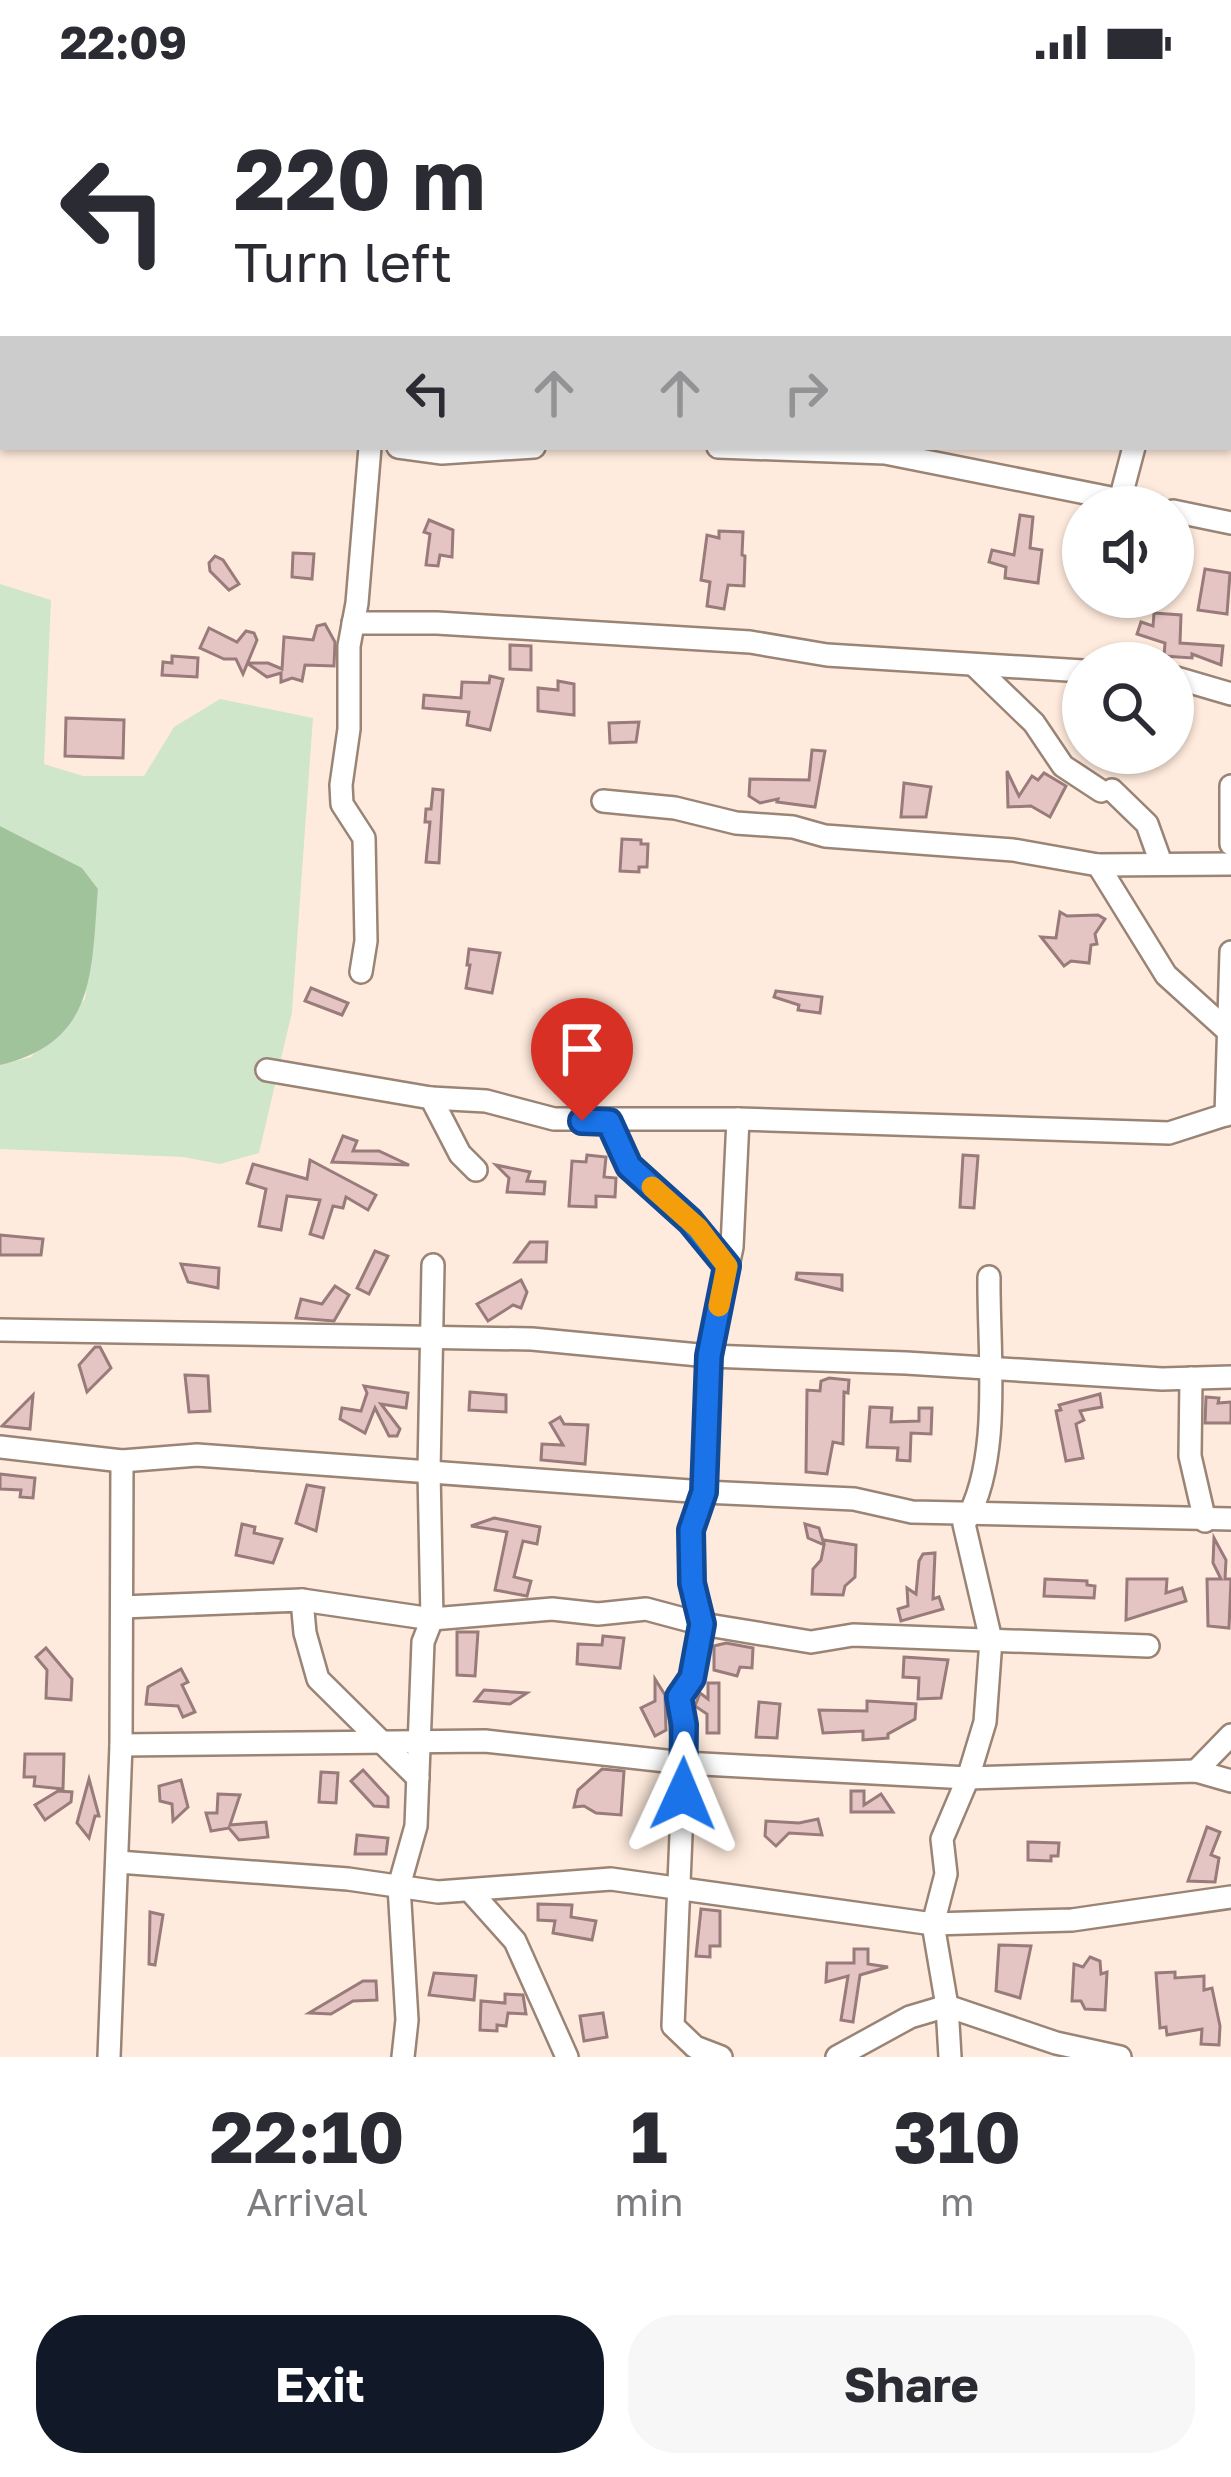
<!DOCTYPE html>
<style>
:root{--surface:#fff;--page:#f7f7f7;--text:#2b2b33;--muted:#7c7c81;--accent:#111827}
body{margin:0;font-family:"Golos Text",sans-serif;background:var(--page);color:var(--text);height:100vh;display:flex;flex-direction:column;font-size:45px;white-space:nowrap}
*{box-sizing:border-box;margin:0}
p{font-size:39px;color:var(--muted)}
.icon{flex:none;width:66px;height:66px;fill:none;stroke:currentColor;stroke-width:2;stroke-linecap:round;stroke-linejoin:round}
.map{position:relative;height:1973px;overflow:hidden}
.side{display:flex;flex-direction:column;background:var(--surface);flex:1}
.side>*{flex:none}
.top-card{position:absolute;left:0px;top:0px;width:1233px;height:366px;box-shadow:0 3px 9px #0004;background:#fff;color:var(--text);overflow:hidden}
.controls{position:absolute;left:1062px;top:402px;display:grid;gap:24px}
.controls a{display:grid;place-items:center;width:132px;height:132px;border-radius:50%;background:var(--surface);box-shadow:0 3px 9px #0004;font-size:60px}
.pin{position:absolute;display:grid;place-items:center;width:102px;height:102px;color:#fff;margin:-123px -51px;border-radius:50% 50% 50% 0;rotate:-45deg;box-shadow:0 0 12px #0007}
.pin .icon{rotate:45deg}
.me{position:absolute;width:132px;margin:-66px;rotate:1deg;stroke-linejoin:round;filter:drop-shadow(0 0 9px #0008)}
.turn{display:flex;align-items:center;gap:42px;height:252px;padding:0 36px;font-size:54px}
.turn .icon{width:156px;height:156px;stroke-width:2.5}
.turn b{display:block;font-size:84px;line-height:102px}
.lanes{display:flex;align-items:center;height:114px;padding:0 36px;background:#0003;justify-content:center;gap:60px;direction:ltr}
.lanes .off{opacity:.35}
.eta{display:flex;justify-content:space-evenly;align-items:center;height:204px;text-align:center}
.eta b{font-size:72px;font-weight:700;line-height:84px}
.primary-button{display:flex;gap:24px;margin-top:auto;padding:24px 36px}
.primary-button a{flex:1;height:138px;border-radius:48px;background:var(--accent);color:#fff;font-size:48px;font-weight:700;line-height:138px;text-align:center}
.primary-button a+a{background:var(--page);color:var(--text)}
.status{display:flex;justify-content:space-between;align-items:center;height:84px;padding:0 60px;background:var(--surface);direction:ltr}
.status svg{height:33px;fill:currentColor}
.map>svg:first-child{display:block}
.green{fill:#d0e6cb}
.forest{fill:#a1c39b}
.lines{fill:none;stroke-linecap:round;stroke-linejoin:round}
.stream{stroke:#6c7d98;stroke-width:4.5}
.building{fill:#e5c5c4;stroke:#987b7a;stroke-width:3}
.minor-casing{stroke:#9a8475;stroke-width:26}
.minor{stroke:#fff;stroke-width:21}
.route-casing{stroke:#114b97;stroke-width:30}
.route{stroke:#1a73e8;stroke-width:21}
.slow{stroke:#f59e0b;stroke-width:21}
</style>
<div class="status"><b>22:09</b><svg viewBox="0 0 49 12"><path d="M0 12V9h3v3zM5 12V6h3v6zM10 12V3h3v9zM15 12V0h3v12zM26 1h20v11H26zM47 4h2v5h-2z"/></svg></div>
<div class="map">
<svg width="1231" height="1973" viewBox="0 0 1231 1973">
<rect width="100%" height="100%" fill="#ffebdd"/>
<path class="green" d="M0 500 51 516 44 680 83 692H144L174 643 220 615 313 634 292 928 259 1069 220 1080 183 1073 0 1065V981L31 973 85 915 98 805 82 784 0 742Z"/>
<path class="forest" d="M0 742 82 784 98 805C91 888 97 958 0 981Z"/>
<g class="lines">
<g class="stream">
<path d="M27 3 44 0"/>
<path d="M0 10 3 9"/>
</g>
</g>
<g class="building">
<path d="M1020 431 1033 433 1030 464 1042 466 1038 499 1005 494 1006 483 989 478 992 466 1014 471Z"/>
<path d="M429 436 453 446 452 473 440 471 438 482 426 481 430 450 424 448Z"/>
<path d="M719 447 743 448 742 471 745 472 744 502 728 501 724 525 707 522 710 498 701 496 707 451 719 454Z"/>
<path d="M293 469 314 470 312 495 292 493Z"/>
<path d="M215 472 223 476 239 500 229 506 210 487 209 479Z"/>
<path d="M1205 485 1230 489 1227 530 1198 526Z"/>
<path d="M1154 529 1181 531 1180 559 1223 562 1221 581 1192 570V574L1164 572 1165 559 1137 550 1141 538 1153 542Z"/>
<path d="M325 540 335 558 334 582 305 581 302 597 292 594 281 598V589L267 593 247 579H268L282 585 284 553 313 556 317 542Z"/>
<path d="M209 544 237 558 246 547 254 549 257 556 243 590 236 575H224L200 564Z"/>
<path d="M510 561 531 562V586L510 585Z"/>
<path d="M172 572 198 574 197 593 162 591 163 578 172 579Z"/>
<path d="M490 592 503 595 490 646 467 641 469 628 423 624 424 611 461 614 462 598 489 599Z"/>
<path d="M558 597 574 600V631L538 627V604L558 606Z"/>
<path d="M66 634 124 636 123 674 65 672Z"/>
<path d="M639 638 636 658 610 659 609 639Z"/>
<path d="M812 666 825 667 815 723 777 718 778 715 760 719 749 712 750 695 809 696Z"/>
<path d="M1007 687 1019 712 1032 692 1038 696 1044 689 1066 702 1050 733 1031 722 1008 723Z"/>
<path d="M904 699 931 703 926 733H901Z"/>
<path d="M433 705 443 706 439 779 426 778 430 738H425L426 725H431Z"/>
<path d="M622 755 641 756V760H648L647 783H639V788L620 787Z"/>
<path d="M1060 828 1067 832 1098 831 1105 835 1095 850 1097 860 1091 861 1089 879 1071 877 1064 882 1041 853 1056 854Z"/>
<path d="M469 865 500 869 492 909 466 904 470 881H467Z"/>
<path d="M311 904 348 919 342 931 305 917Z"/>
<path d="M776 907 822 913 820 929 798 926 799 921 774 913Z"/>
<path d="M343 1052 357 1057 353 1067H379L409 1081 332 1078Z"/>
<path d="M587 1071 606 1073 604 1093 616 1094 615 1113 596 1112V1123L569 1122 572 1077 586 1078Z"/>
<path d="M963 1071 978 1072 974 1124 960 1123Z"/>
<path d="M310 1076 376 1111 368 1126 346 1113 343 1124 333 1122 323 1154 310 1150 320 1116 287 1112 281 1146 259 1142 266 1105 247 1099 253 1080 307 1095Z"/>
<path d="M496 1081 530 1088 527 1097 545 1098 544 1110 507 1108 509 1094Z"/>
<path d="M0 1151 43 1155 41 1171H0Z"/>
<path d="M530 1158H547L546 1178H515Z"/>
<path d="M375 1167 388 1172 369 1210 357 1204Z"/>
<path d="M181 1180 219 1184 218 1204 188 1198Z"/>
<path d="M797 1189 842 1191V1206L796 1195Z"/>
<path d="M521 1196 527 1208 521 1224 513 1221 488 1237 477 1220Z"/>
<path d="M335 1202 349 1211 334 1237 296 1234 301 1215 322 1220Z"/>
<path d="M95 1263H100L111 1284 87 1308 79 1281Z"/>
<path d="M185 1291 208 1292 210 1327 189 1328Z"/>
<path d="M829 1294 849 1296 848 1309 844 1308 843 1360 833 1358 827 1390 806 1388 807 1306 820 1307 821 1297Z"/>
<path d="M364 1302 408 1309 406 1324 381 1320 400 1345 397 1352H389L375 1324 365 1349 340 1335 342 1324 361 1327 367 1309Z"/>
<path d="M470 1308 506 1311V1328L469 1326Z"/>
<path d="M1100 1310 1102 1323 1080 1327 1084 1336 1076 1340 1083 1374 1066 1377 1056 1327 1061 1326 1059 1321Z"/>
<path d="M33 1311 30 1345 2 1342Z"/>
<path d="M1206 1313 1219 1314 1218 1319 1231 1318V1339H1205Z"/>
<path d="M870 1323 892 1324 891 1338 919 1337V1324H932L931 1350 911 1349 910 1377 897 1376 898 1364 867 1363Z"/>
<path d="M560 1333 564 1340 588 1341 585 1380 541 1376 542 1360 563 1361 550 1339Z"/>
<path d="M0 1390 35 1394 33 1414 20 1413 21 1406 0 1405Z"/>
<path d="M307 1401 324 1404 316 1447 296 1439Z"/>
<path d="M494 1434 540 1443 537 1460 523 1457 514 1493 531 1497 527 1512 495 1506 507 1448 471 1442Z"/>
<path d="M242 1440 255 1443 254 1449 282 1455 273 1479 236 1471Z"/>
<path d="M805 1440 819 1444 824 1460V1456L856 1461 855 1493 845 1502 843 1511 812 1510 813 1485 821 1476 824 1461 808 1454Z"/>
<path d="M1214 1454 1226 1476 1225 1495H1231L1229 1544 1208 1542 1207 1495H1221L1213 1479Z"/>
<path d="M935 1469 933 1515 939 1513 943 1525 901 1537 898 1525 908 1522 907 1504 916 1510 919 1477 923 1470Z"/>
<path d="M1045 1495 1087 1497V1501L1095 1502 1094 1514 1044 1512Z"/>
<path d="M1127 1495H1167L1166 1509 1182 1504 1186 1517 1126 1536Z"/>
<path d="M457 1548H478L475 1592 457 1591Z"/>
<path d="M603 1552 624 1554 620 1584 577 1580 578 1560 602 1561Z"/>
<path d="M726 1559 753 1564 752 1584 740 1583 737 1592 714 1586V1562Z"/>
<path d="M46 1564 72 1595 71 1616 46 1614 47 1586 36 1573Z"/>
<path d="M904 1573 948 1576 941 1614 918 1615 919 1594 903 1593Z"/>
<path d="M181 1585 188 1598 182 1601 195 1628 183 1633 178 1622 146 1620 148 1603Z"/>
<path d="M655 1595 665 1611 666 1646 655 1652 641 1624 655 1617Z"/>
<path d="M708 1599H719V1649H707V1630L695 1622 700 1609 708 1615Z"/>
<path d="M484 1606 527 1609 510 1620 475 1617Z"/>
<path d="M867 1617 916 1620 915 1635 888 1650V1654L863 1656V1647L823 1649 819 1626 867 1627Z"/>
<path d="M759 1618 780 1620 777 1654 756 1653Z"/>
<path d="M25 1670H64L63 1705 34 1702 35 1693H24Z"/>
<path d="M602 1685 624 1687 621 1731 596 1729 584 1722 574 1723 578 1706Z"/>
<path d="M363 1686 388 1713V1723L374 1722 351 1697Z"/>
<path d="M321 1688 338 1689 336 1719 319 1718Z"/>
<path d="M89 1695 99 1732H95L89 1754 77 1739Z"/>
<path d="M181 1696 188 1723 173 1737 172 1720 160 1717 159 1702Z"/>
<path d="M58 1707 72 1708 71 1718 45 1736 35 1721Z"/>
<path d="M851 1707H864V1721L881 1710 893 1728H851Z"/>
<path d="M218 1710 240 1711 230 1741 266 1738 268 1753 239 1756 229 1744 211 1747 206 1729H217Z"/>
<path d="M818 1735 822 1751 789 1749 776 1762 765 1752 766 1737 799 1739Z"/>
<path d="M1207 1743 1220 1748 1211 1771 1219 1774 1215 1798 1188 1797Z"/>
<path d="M357 1751 388 1754 386 1770H355Z"/>
<path d="M1028 1758 1059 1759 1058 1772H1051V1777L1028 1776Z"/>
<path d="M538 1820 572 1821 571 1833 596 1837 592 1856 553 1849 555 1837 538 1836Z"/>
<path d="M701 1825 720 1827V1862H710V1873L696 1872Z"/>
<path d="M150 1828 163 1831 155 1881 149 1880Z"/>
<path d="M999 1861 1031 1862 1020 1914 996 1907Z"/>
<path d="M854 1865H868V1880L888 1883 860 1891 853 1938 841 1936 848 1892 826 1898 827 1879H854Z"/>
<path d="M1090 1873 1100 1877 1101 1890 1107 1888 1105 1926 1085 1925 1081 1917H1072L1074 1880 1083 1883Z"/>
<path d="M1175 1888V1894L1204 1892V1906L1212 1904 1220 1942 1219 1961 1201 1960 1202 1945 1167 1951 1166 1943 1160 1944 1156 1889Z"/>
<path d="M434 1889 476 1892 474 1916 429 1911Z"/>
<path d="M363 1897H376L377 1916 353 1917 331 1930 309 1929Z"/>
<path d="M505 1910 523 1911 526 1930 508 1929 506 1942 497 1941V1947L480 1946 481 1917 505 1919Z"/>
<path d="M603 1929 607 1953 584 1957 580 1932Z"/>
</g>
<g class="lines">
<g class="minor-casing">
<g id="minor">
<path d="M398 3V0"/>
<path d="M722 3 723 0"/>
<path d="M1142 3 1144 0"/>
<path d="M1230 135H1231"/>
<path d="M1230 271H1231"/>
<path d="M398 363 442 369 534 363"/>
<path d="M718 363 885 369 1156 423"/>
<path d="M1120 416 1134 363"/>
<path d="M1173 427 1231 439"/>
<path d="M353 539H437L750 558 827 571 1083 587"/>
<path d="M976 583 1034 639 1063 682 1101 707"/>
<path d="M1173 593 1231 610"/>
<path d="M1231 702V760"/>
<path d="M1112 706 1147 740 1161 779"/>
<path d="M603 717 675 724 736 739 793 743 825 752 1013 766 1098 781 1231 780"/>
<path d="M1098 781 1166 891 1229 948"/>
<path d="M361 888 366 857 364 754 342 720 341 701 349 645V562L357 519 370 363"/>
<path d="M267 986 431 1014 486 1017 554 1035H738L1169 1049 1231 1029"/>
<path d="M431 1014 460 1070 476 1086"/>
<path d="M1226 1031 1231 868"/>
<path d="M738 1035 732 1163 709 1272 704 1408 854 1415 912 1428 1231 1435"/>
<path d="M609 1038 629 1082 690 1137 727 1182"/>
<path d="M0 1246 532 1255 709 1272 906 1279 1162 1295 1231 1293"/>
<path d="M1191 1294 1190 1372 1205 1437"/>
<path d="M0 1363 122 1377 197 1371 704 1408 691 1446V1499L702 1540 692 1594 679 1613 684 1679 673 1942 695 1963 721 1973"/>
<path d="M302 1516 432 1535 552 1525 598 1530 646 1525 702 1540 811 1558 853 1551 1148 1562"/>
<path d="M122 1523 302 1516 305 1549 318 1595 418 1694"/>
<path d="M121 1661 485 1657 684 1679 968 1694 1196 1687 1231 1697"/>
<path d="M1196 1687 1231 1651"/>
<path d="M118 1778 348 1795 438 1808 611 1795 933 1840 1072 1836 1231 1813"/>
<path d="M472 1809 515 1857 567 1973"/>
<path d="M109 1973 121 1661 122 1377"/>
<path d="M403 1973 407 1936 399 1802 416 1742 423 1558 432 1535 429 1387 433 1181"/>
<path d="M837 1973 910 1933 947 1922 1056 1959 1120 1973"/>
<path d="M950 1973 947 1922 933 1840 946 1790 942 1755 968 1694 985 1638 991 1556 964 1440C1003 1378 988 1266 989 1193"/>
</g>
</g>
<use href="#minor" class="minor"/>
</g>
<g class="lines">
<g class="route-casing">
<path id="route" d="M582 1037 609 1038 629 1082 690 1137 727 1182 709 1272 704 1408 691 1446 692 1499 702 1540 692 1594 679 1613 684 1641 683 1710"/>
</g>
<use href="#route" class="route"/>
<path class="slow" d="M652 1103 698 1144 727 1182 719 1222"/>
</g>
</svg>
<div class="controls">
<a><svg class="icon" aria-label="sound" viewBox="0 0 24 24"><path d="M4 9h4l5-4v14l-5-4H4zM17 9q2 3 0 6"/></svg></a>
<a><svg class="icon" aria-label="search" viewBox="0 0 24 24"><circle cx="10" cy="10" r="6"/><path d="M15 15l6 6"/></svg></a>
</div>
<div class="pin" style="left:582px;top:1037px;background:#d93025"><svg class="icon" aria-label="arrive" viewBox="0 0 24 24"><path d="M6 21V4h12l-3 4 3 4H6"/></svg></div>
<svg class="me" style="left:683px;top:1710px" viewBox="-20 -20 40 40"><path d="M0-17L14 15 0 8-14 15z" fill="#1a73e8" stroke="#fff" stroke-width="4"/></svg>
<div class="top-card">
<div class="turn"><svg class="icon" aria-label="left" viewBox="0 0 24 24"><path d="M17 20v-9H6M10 6l-5 5 5 5"/></svg><div><b>220 m</b>Turn left</div></div>
<div class="lanes"><svg class="icon" aria-label="left" viewBox="0 0 24 24"><path d="M17 20v-9H6M10 6l-5 5 5 5"/></svg><svg class="icon off" aria-label="ahead" viewBox="0 0 24 24"><path d="M12 20V5M6 11l6-6 6 6"/></svg><svg class="icon off" aria-label="ahead" viewBox="0 0 24 24"><path d="M12 20V5M6 11l6-6 6 6"/></svg><svg class="icon off" aria-label="right" viewBox="0 0 24 24"><path d="M7 20v-9h11M14 6l5 5-5 5"/></svg></div>
</div>
</div>
<section class="side">
<div class="eta">
<div><b>22:10</b><p>Arrival</p></div>
<div><b>1</b><p>min</p></div>
<div><b>310</b><p>m</p></div>
</div>
<div class="primary-button"><a>Exit</a><a>Share</a></div>
</section>
